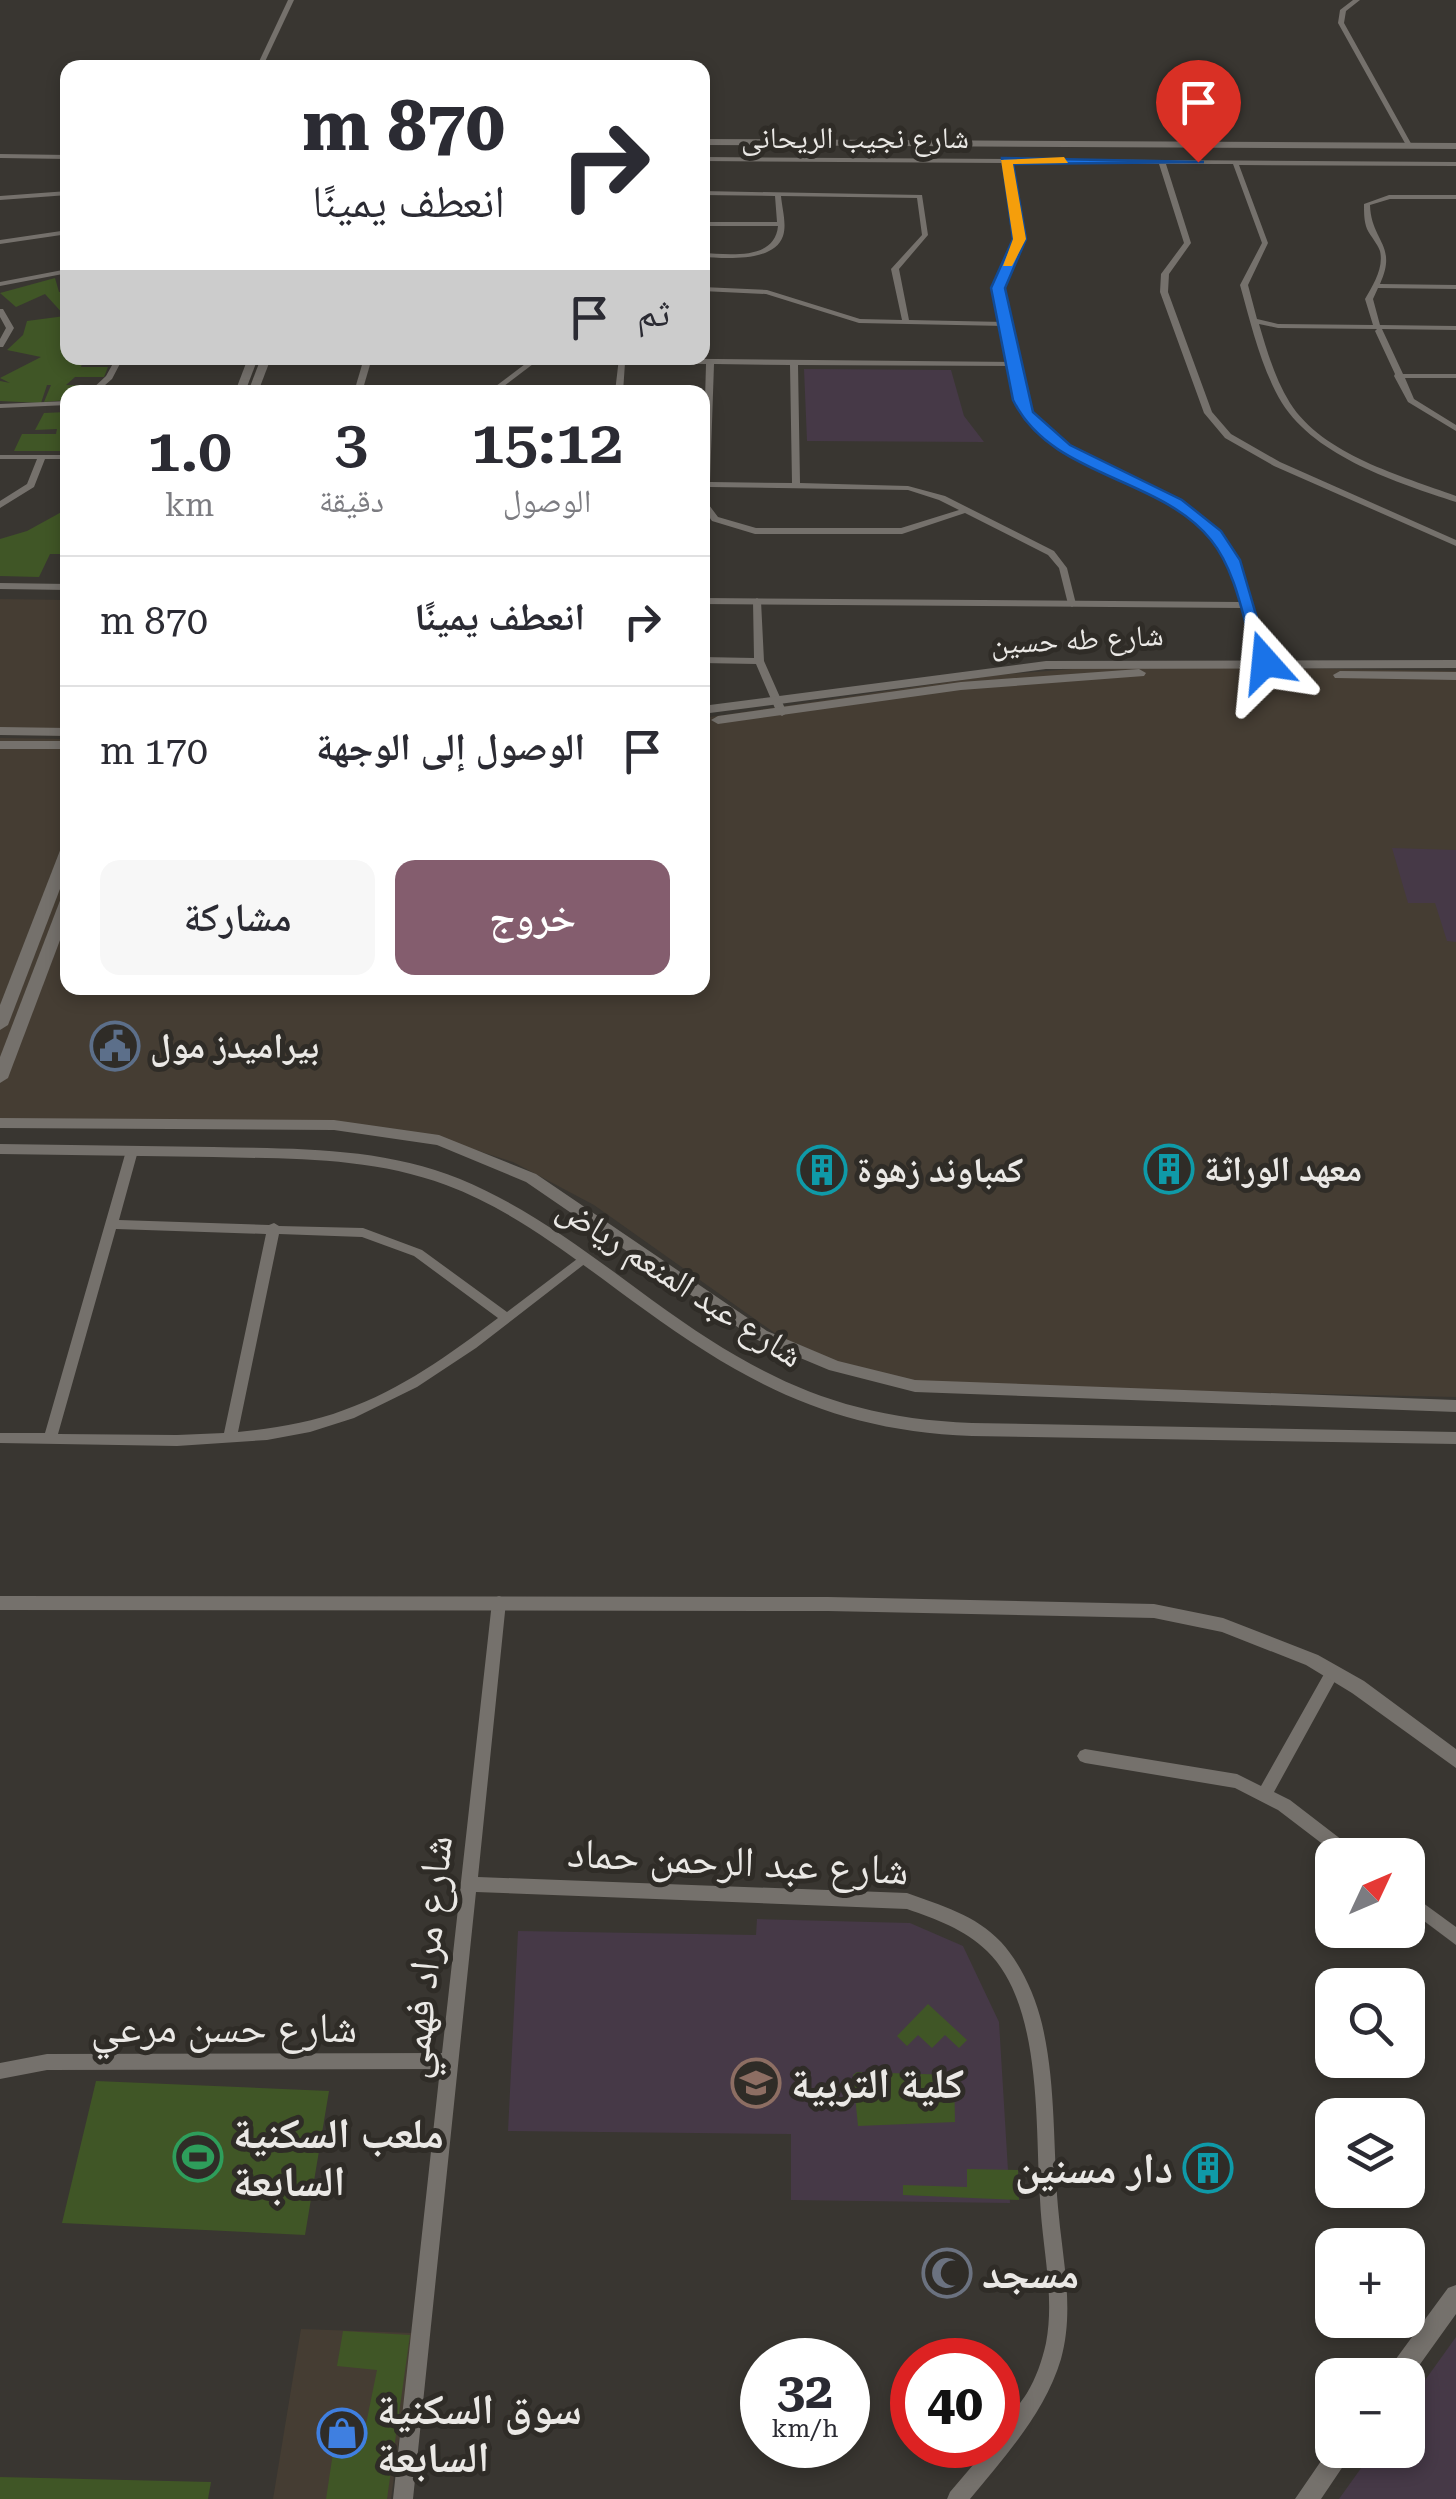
<!DOCTYPE html>
<html lang="ar">
<meta charset="utf-8">
<style>
:root{--surface:#fff;--page:#f7f7f7;--text:#2b2b33;--muted:#7c7c81;--line:#e1e1e2;--accent:#845d6e}
body{margin:0;font-family:"Roboto Serif","Noto Naskh Arabic",serif;background:var(--page);color:var(--text);direction:rtl;height:100vh;display:flex;flex-direction:column;font-size:38px;white-space:nowrap}
*{box-sizing:border-box;margin:0}
p{font-size:32px;color:var(--muted)}
.icon{flex:none;width:55px;height:55px;fill:none;stroke:currentColor;stroke-width:2;stroke-linecap:round;stroke-linejoin:round}
.map{position:relative;flex:1;overflow:hidden;direction:ltr}
.drawer{position:absolute;left:60px;top:385px;width:650px;height:610px;display:flex;flex-direction:column;background:var(--surface);border-radius:20px;box-shadow:0 5px 15px #0003;direction:rtl}
.drawer>*{flex:none}
.banner{position:absolute;left:60px;top:60px;width:650px;height:305px;border-radius:20px;box-shadow:0 5px 15px #0003;direction:rtl;background:#fff;color:var(--text);overflow:hidden}
.needle{width:65px;rotate:46deg}
.controls{position:absolute;left:1315px;top:1838px;display:grid;gap:20px}
.controls a{display:grid;place-items:center;width:110px;height:110px;border-radius:20px;background:var(--surface);box-shadow:0 5px 15px #0003;font-size:50px}
.speed{position:absolute;left:740px;top:2338px;display:flex;gap:20px;font-size:50px;font-weight:700;text-align:center}
.speed>*{display:grid;place-content:center;width:130px;height:130px;border-radius:50%;background:var(--surface);box-shadow:0 5px 15px #0003;line-height:1}
.speed small{font-size:25px;font-weight:400}
.speed .limit{border:15px solid #d22;background:#fff;color:#111}
.pin{position:absolute;display:grid;place-items:center;width:85px;height:85px;color:#fff;margin:-102px -42px;border-radius:50% 50% 50% 0;rotate:-45deg;box-shadow:0 0 10px #0007}
.pin .icon{rotate:45deg}
.me{position:absolute;width:110px;margin:-55px;rotate:342deg;stroke-linejoin:round;filter:drop-shadow(0 0 8px #0008)}
.turn{display:flex;align-items:center;gap:35px;height:210px;padding:0 40px;font-size:45px}
.turn .icon{width:130px;height:130px;stroke-width:2.5}
.turn b{display:block;font-size:70px;line-height:85px}
.then{display:flex;align-items:center;height:95px;padding:0 40px;background:#0003;gap:20px;font-size:38px}
.eta{display:flex;justify-content:space-evenly;align-items:center;height:170px;text-align:center}
.eta b{font-size:60px;font-weight:600;line-height:70px}
.primary-button{display:flex;gap:20px;margin-top:auto;padding:20px 40px}
.primary-button a{flex:1;height:115px;border-radius:20px;background:var(--accent);color:#fff;font-size:40px;font-weight:600;line-height:115px;text-align:center}
.primary-button a+a{background:var(--page);color:var(--text)}
ul{padding:0;list-style:none}
li{display:flex;align-items:center;gap:30px;height:130px;padding:0 40px;border-top:2px solid var(--line)}
li div{flex:1}
li b{display:block;font-size:38px}
li em{font-style:normal}
.map>svg:first-child{display:block}
.built{fill:#453d33}
.education{fill:#463947}
.green{fill:#405626}
.lines{fill:none;stroke-linecap:round;stroke-linejoin:round}
.minor{fill:#75716c;fill-rule:evenodd}
.tertiary{fill:#75716c;fill-rule:evenodd}
.secondary{fill:#75716c;fill-rule:evenodd}
.route{fill:#1a73e8;stroke:#114b97;stroke-width:2.5}
.slow{fill:#f59e0b}
.labels{text-anchor:middle;dominant-baseline:central;stroke-width:10;stroke-linejoin:round;paint-order:stroke}
.far-street-label{font-size:30px;fill:#eae8e5;stroke:#2f2c27}
.poi-label{font-size:35px;font-weight:bold;fill:#eae8e5;stroke:#2f2c27;text-anchor:start}
.street-label{font-size:35px;fill:#eae8e5;stroke:#2f2c27}
.near-street-label{font-size:42px;fill:#eae8e5;stroke:#2f2c27}
.near-poi-label{font-size:42px;font-weight:bold;fill:#eae8e5;stroke:#2f2c27;text-anchor:start}
</style>
<div class="map">
<svg width="1456" height="2499" viewBox="0 0 1456 2499">
<rect width="100%" height="100%" fill="#393631"/>
<g class="built">
<path d="M0 599 67 600V732L0 730Z"/>
<path d="M1122 665 1456 671V1397L900 1384 868 1378 786 1341 594 1205 513 1162 469 1148 346 1125 0 1121V738L67 739 68 988H702L703 718 996 675Z"/>
<path d="M301 2329 413 2333 391 2499H273Z"/>
</g>
<g class="education">
<path d="M804 369 951 370 964 416 984 442 807 441Z"/>
<path d="M1392 848 1456 850V942L1447 941 1435 903H1408Z"/>
<path d="M757 1919 910 1923 963 1946 999 2022 1010 2203 791 2200V2134L508 2131 518 1931 756 1935Z"/>
<path d="M1456 2337V2499H1339L1374 2450H1408V2404Z"/>
</g>
<g class="green">
<path d="M55 278 59 292 67 291 68 358H84L81 367H108L104 377H75L66 385 96 386 92 392H68L67 400 44 402 51 385H47L41 403 0 401V381L10 383 0 378 41 357 7 350 23 335 27 321 65 316 45 294 16 307 0 293Z"/>
<path d="M67 412V451H14L22 434H56L57 429 35 430 44 413Z"/>
<path d="M67 509V554H50L39 577 0 576V539L27 531Z"/>
<path d="M928 2004 967 2040 959 2048 945 2035 932 2048 918 2035 907 2046 897 2036Z"/>
<path d="M857 2072 954 2075 955 2122 858 2126 853 2075Z"/>
<path d="M96 2081 329 2091 305 2235 62 2223Z"/>
<path d="M967 2169 1018 2170 1019 2200 903 2195V2185L967 2187Z"/>
<path d="M343 2331 410 2335 387 2499H326L338 2420 366 2424 377 2370 337 2366Z"/>
<path d="M0 2477 211 2482 208 2499H0Z"/>
</g>
<g class="lines">
<g class="minor">
<path d="M288 0H294L262 68H256Z"/>
<path d="M1007 159 1456 162V166L1239 165 1268 243 1248 285 1257 319 1278 324 1373 325 1365 299C1373 285 1384 268 1380 251 1377 243 1371 237 1367 229 1364 221 1364 213 1364 204L1389 195H1456V199H1390L1370 205C1371 241 1398 245 1380 284L1456 285V289L1378 288 1373 299 1380 325 1456 326V330L1382 329 1403 374H1456V378H1405L1414 399 1456 425V431L1408 402 1394 376 1395 374 1375 331 1377 329 1278 328 1259 324C1267 351 1275 379 1290 403 1323 455 1402 476 1456 496V502C1398 483 1316 457 1282 403 1261 368 1251 324 1240 285L1262 243 1233 164H1166L1191 243 1169 274 1168 292 1212 412 1231 434 1280 462 1456 540V546L1274 466 1225 438 1204 413 1160 292 1161 274 1184 243 1159 164 1005 162V160Z"/>
<path d="M68 191V195L0 200V196Z"/>
<path d="M702 191 922 195 928 235 899 269 909 320 1005 322 1009 324 1005 326 859 323 766 294 702 291V287L767 290 860 319 902 320 891 269 922 235 917 198 781 196C782 208 787 224 783 236 774 263 724 258 702 257V253C728 254 775 261 778 226H702V222H777L775 196 702 195Z"/>
<path d="M68 230V234L0 244V240Z"/>
<path d="M68 269V273L0 286V282Z"/>
<path d="M0 309H3L14 328 3 347H0V339L6 328 0 317Z"/>
<path d="M116 358H123L112 379 97 392H89L106 376Z"/>
<path d="M364 358H372L362 392H354Z"/>
<path d="M533 358H541L496 392H488Z"/>
<path d="M619 358 1016 362 1017 364 1013 366 798 365 800 483 908 486 945 496 1054 551 1067 568 1076 604 1072 607 1068 604 1059 568 1048 555 965 513 902 534H755L712 521 702 507 706 364 625 363 623 392H615ZM714 364 790 365 792 483 710 482ZM710 487 908 490 939 500 959 510 901 528H756L718 517 709 505Z"/>
<path d="M68 401V405L0 408V404Z"/>
<path d="M0 455H68V459H45L34 487 0 508V501L27 484 37 459H0Z"/>
<path d="M757 598 761 601 764 661 787 713 782 716 777 713 756 664 702 663V657L754 658 753 601Z"/>
<path d="M132 1147 138 1151 119 1220 269 1225 274 1223 279 1226 363 1228 422 1250 507 1312 581 1256 585 1254 591 1259 476 1348 417 1387 354 1418 310 1432 267 1440 177 1446 0 1443V1433H45L126 1151ZM116 1229 266 1234 224 1433 177 1435 58 1434ZM279 1234 362 1237 414 1256 498 1318C450 1354 401 1390 344 1410 310 1423 274 1428 238 1432Z"/>
<path d="M499 1596 504 1598 506 1602 478 1877 907 1893C940 1905 976 1915 1001 1942 1021 1964 1035 1995 1042 2024 1056 2083 1053 2146 1058 2207 1062 2257 1075 2309 1061 2359 1045 2413 1005 2456 970 2499H947L950 2492 990 2445H998C998 2427 1017 2409 1027 2393 1036 2378 1042 2361 1046 2343 1055 2296 1042 2247 1040 2199 1035 2127 1043 2005 987 1951 964 1929 936 1919 907 1909L476 1892 413 2499H393L440 2069 47 2070 0 2079V2063L47 2054 442 2053 492 1602 494 1598Z"/>
<path d="M1333 1666 1338 1667 1340 1672 1274 1792 1290 1800 1355 1850 1357 1855H1337L1278 1810 1235 1788 1085 1763 1080 1761 1077 1756 1080 1751 1085 1749 1237 1774 1261 1786 1328 1667Z"/>
<path d="M1408 1892 1456 1927V1945L1408 1909Z"/>
</g>
<g class="tertiary">
<path d="M1353 0H1360L1346 11 1344 23 1413 147 1406 145 1338 23 1340 10Z"/>
<path d="M0 154 68 155V159L0 158Z"/>
<path d="M702 157 1010 159 1024 239 1002 288 1028 407 1045 430 1068 446 1181 501 1219 532 1237 560 1275 673 1273 675 1269 676 1263 673 1242 608 702 604V598L1240 602 1227 560 1211 536 1173 505 1062 450 1039 434 1018 407 994 288 1016 239 1003 163 702 161Z"/>
<path d="M0 583 68 584V590L0 589Z"/>
<path d="M0 1118 334 1120 439 1135 536 1174 767 1331 838 1361 915 1380 1456 1400V1412L915 1392 829 1370 755 1339 526 1182 437 1145 334 1130 0 1128Z"/>
<path d="M0 1144C71 1145 142 1146 213 1147 296 1149 381 1147 460 1179 530 1208 591 1255 652 1300 758 1377 839 1418 972 1423L1456 1432V1444L972 1436C839 1431 751 1387 645 1310 582 1265 519 1212 446 1185 370 1157 292 1159 213 1157 142 1156 71 1155 0 1154Z"/>
<path d="M0 1596 828 1597 1154 1604 1223 1618 1318 1655 1364 1681 1456 1749V1768L1352 1693 1306 1665 1222 1632 1154 1618 828 1611 0 1610Z"/>
<path d="M1456 2285V2314L1408 2381V2375H1387L1390 2367 1448 2288Z"/>
<path d="M1332 2445V2450H1354L1321 2499H1295Z"/>
</g>
<g class="secondary">
<path d="M702 139 1456 143V149L702 145Z"/>
<path d="M248 358H258L245 392H235Z"/>
<path d="M261 358H271L258 392H248Z"/>
<path d="M1456 660V668L1046 669 702 714V706L1046 661Z"/>
<path d="M1139 669 1146 673 1144 676 961 690 718 724 711 720 718 716 961 682Z"/>
<path d="M1340 671 1456 672V680L1335 678 1333 675Z"/>
<path d="M0 727 68 728V736L0 735Z"/>
<rect x="0" y="741" width="68" height="8"/>
<path d="M68 844V868L8 1025 0 1030V1005L61 848Z"/>
<path d="M68 894V919L8 1078 0 1083V1057L61 898Z"/>
</g>
</g>
<path class="route" d="M1002 158 1204 162 1013 164 1026 239 1005 288 1033 412 1070 445 1182 500 1221 531 1240 560 1271 666 1256 662C1244 623 1237 572 1211 540 1160 476 1051 478 1013 400L991 288 1013 239Z"/>
<path class="slow" d="M1064 157 1068 163 1013 164 1026 239 1012 266H1003L1013 239 1001 160Z"/>
<defs>
<g id="civic-ring" transform="scale(2.5)"><circle r="9.5" fill="#2f2c27" stroke="#5c6f8a" stroke-width="1.5"/><path d="M-.6-6.5H3V-4.5H.6V-3L4-1V1h2V6H-6V1h2V-1L-.6-3ZM-1.2 2.5V6h2.4V2.5Z" fill="#5c6f8a"/></g>
<g id="building-ring" transform="scale(2.5)"><circle r="9.5" fill="#2f2c27" stroke="#0f9aa8" stroke-width="1.5"/><path d="M-4-6H4V6H1V3H-1V6H-4ZM-2.5-4.3h1.7v1.8h-1.7ZM.8-4.3h1.7v1.8H.8ZM-2.5-1h1.7V.8h-1.7ZM.8-1h1.7V.8H.8Z" fill="#0f9aa8"/></g>
<g id="university-ring" transform="scale(2.5)"><circle r="9.5" fill="#2f2c27" stroke="#8d6e63" stroke-width="1.5"/><path d="M0-5L7-2L0 1L-7-2ZM-4 1L0 2.5L4 1V4Q0 6-4 4Z" fill="#8d6e63"/></g>
<g id="stadium-ring" transform="scale(2.5)"><circle r="9.5" fill="#2f2c27" stroke="#2e9e5b" stroke-width="1.5"/><path d="M0-5a6.5 5 0 1 0 0 10a6.5 5 0 1 0 0-10ZM-3.5-1.8h7v3.6h-7Z" fill="#2e9e5b"/></g>
<g id="mosque-ring" transform="scale(2.5)"><circle r="9.5" fill="#2f2c27" stroke="#6b7280" stroke-width="1.5"/><path d="M3.5-4.9A6 6 0 1 0 3.5 4.9A5 5 0 1 1 3.5-4.9Z" fill="#6b7280"/></g>
<g id="shop-ring" transform="scale(2.5)"><circle r="9.5" fill="#2f2c27" stroke="#3f7fe0" stroke-width="1.5"/><path d="M-5-2.5h2.3a2.7 3.5 0 0 1 5.4 0H5L5.5 6h-11ZM-1.5-2.5h3a1.5 2.3 0 0 0-3 0Z" fill="#3f7fe0"/></g>
</defs>
<g fill-rule="evenodd">
<use href="#civic-ring" x="115" y="1046"/>
<use href="#building-ring" x="1169" y="1169"/>
<use href="#building-ring" x="822" y="1170"/>
<use href="#university-ring" x="756" y="2083"/>
<use href="#stadium-ring" x="198" y="2157"/>
<use href="#building-ring" x="1208" y="2168"/>
<use href="#mosque-ring" x="947" y="2273"/>
<use href="#shop-ring" x="342" y="2433"/>
</g>
<g class="labels">
<g class="far-street-label">
<text x="855" y="137">شارع نجيب الريحانى</text>
<text transform="translate(1077 639) rotate(-3)">شارع طه حسين</text>
</g>
<g class="poi-label">
<text x="150" y="1046">بيراميدز مول</text>
<text x="1204" y="1169">معهد الوراثة</text>
<text x="857" y="1170">كمباوند زهوة</text>
</g>
<g class="street-label">
<text transform="translate(680 1282) rotate(33)">شارع عبد المنعم رياض</text>
</g>
<g class="near-street-label">
<text transform="translate(738 1861) rotate(3)">شارع عبد الرحمن حماد</text>
<text transform="translate(425 1957) rotate(-84)">شارع مراد فهمي</text>
<text x="224" y="2027">شارع حسن مرعي</text>
</g>
<g class="near-poi-label">
<text x="791" y="2083">كلية التربية</text>
<text x="233" y="2133">ملعب السكنية<tspan x="233" dy="48">السابعة</tspan></text>
<text x="1173" y="2168" text-anchor="end">دار مسنين</text>
<text x="982" y="2273">مسجد</text>
<text x="377" y="2409">سوق السكنية<tspan x="377" dy="48">السابعة</tspan></text>
</g>
</g>
</svg>
<div class="controls">
<a><svg class="needle" viewBox="-14 -14 28 28"><path d="M0-13l5 13h-10z" fill="#e53935"/><path d="M0 13l5-13h-10z" fill="#7c7c81"/></svg></a>
<a><svg class="icon" aria-label="search" viewBox="0 0 24 24"><circle cx="10" cy="10" r="6"/><path d="M15 15l6 6"/></svg></a>
<a><svg class="icon" aria-label="layers" viewBox="0 0 24 24"><path d="M12 4l9 5-9 5-9-5zM3 14l9 5 9-5"/></svg></a>
<a>+</a>
<a>−</a>
</div>
<div class="speed"><div>32<small>km/h</small></div><div class="limit">40</div></div>
<div class="pin" style="left:1198px;top:162px;background:#d93025"><svg class="icon" aria-label="arrive" viewBox="0 0 24 24"><path d="M6 21V4h12l-3 4 3 4H6"/></svg></div>
<svg class="me" style="left:1265px;top:662px" viewBox="-20 -20 40 40"><path d="M0-17L14 15 0 8-14 15z" fill="#1a73e8" stroke="#fff" stroke-width="4"/></svg>
<div class="banner">
<div class="turn"><svg class="icon" aria-label="right" viewBox="0 0 24 24"><path d="M7 20v-9h11M14 6l5 5-5 5"/></svg><div><b>870 m</b>انعطف يمينًا</div></div>
<div class="then">ثم<svg class="icon" aria-label="arrive" viewBox="0 0 24 24"><path d="M6 21V4h12l-3 4 3 4H6"/></svg></div>
</div>
<section class="drawer">
<div class="eta">
<div><b>15:12</b><p>الوصول</p></div>
<div><b>3</b><p>دقيقة</p></div>
<div><b>1.0</b><p>km</p></div>
</div>
<ul>
<li><svg class="icon" aria-label="right" viewBox="0 0 24 24"><path d="M7 20v-9h11M14 6l5 5-5 5"/></svg><div><b>انعطف يمينًا</b></div><em>870 m</em></li>
<li><svg class="icon" aria-label="arrive" viewBox="0 0 24 24"><path d="M6 21V4h12l-3 4 3 4H6"/></svg><div><b>الوصول إلى الوجهة</b></div><em>170 m</em></li>
</ul>
<div class="primary-button"><a>خروج</a><a>مشاركة</a></div>
</section>
</div>
